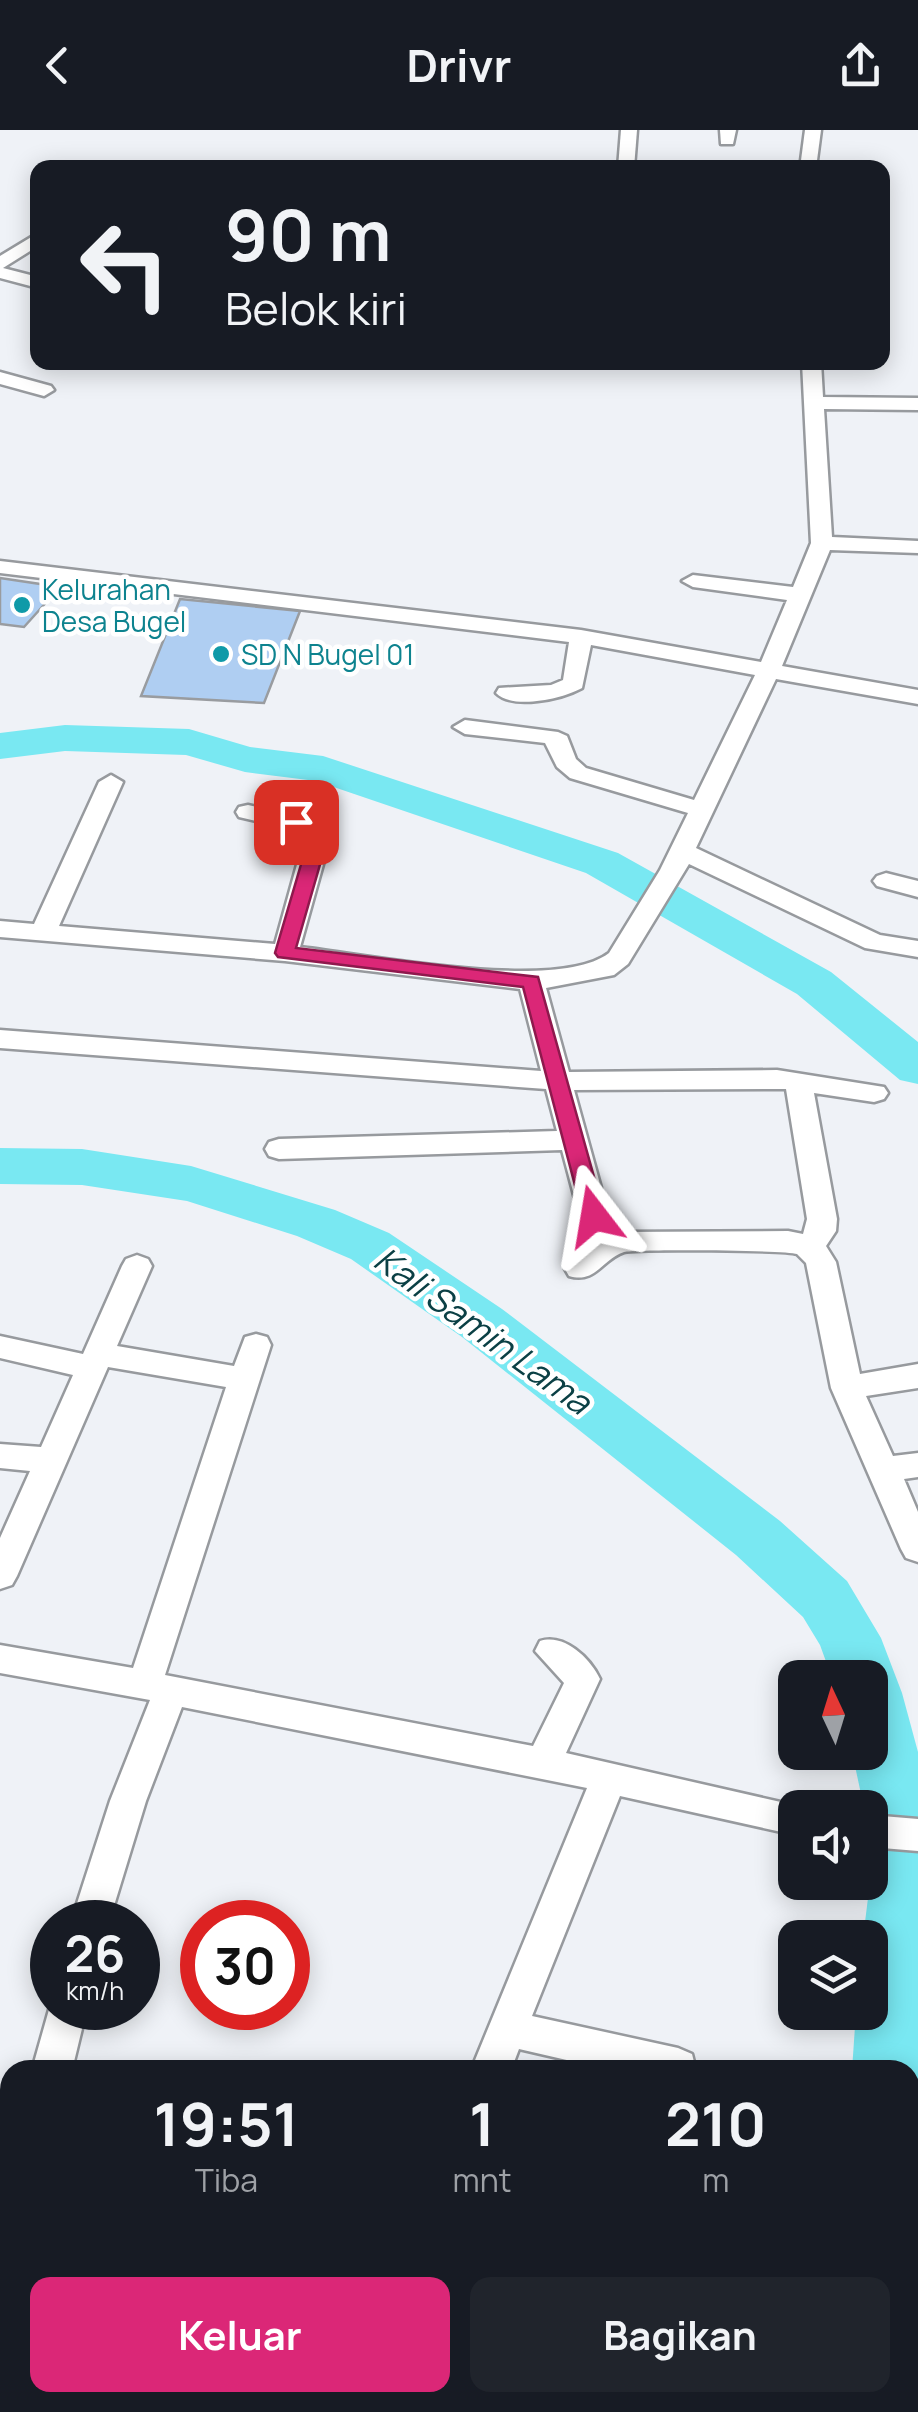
<!DOCTYPE html>
<html lang="id">
<style>
:root{--surface:#171b24;--page:#20242c;--text:#f1f3f6;--muted:#9ea1a6;--accent:#db2777}
body{margin:0;font-family:Manrope,sans-serif;background:var(--page);color:var(--text);height:100vh;display:flex;flex-direction:column;font-size:38px;white-space:nowrap}
*{box-sizing:border-box;margin:0}
p{font-size:32px;color:var(--muted)}
.icon{flex:none;width:55px;height:55px;fill:none;stroke:currentColor;stroke-width:2;stroke-linecap:round;stroke-linejoin:round}
.map{position:relative;flex:1;overflow:hidden}
.details{position:absolute;left:0px;top:1930px;width:920px;height:352px;display:flex;flex-direction:column;background:var(--surface);border-radius:30px 30px 0 0;box-shadow:0 5px 25px #0003}
.details>*{flex:none}
.hud{position:absolute;left:30px;top:30px;width:860px;height:210px;border-radius:20px;box-shadow:0 5px 25px #0003;background:#171b24;color:var(--text);overflow:hidden}
.needle{width:65px;rotate:356deg}
.buttons{position:absolute;left:778px;top:1530px;display:grid;gap:20px}
.buttons a{display:grid;place-items:center;width:110px;height:110px;border-radius:20px;background:var(--surface);box-shadow:0 5px 25px #0003;font-size:50px}
.speed{position:absolute;left:30px;top:1770px;display:flex;gap:20px;font-size:50px;font-weight:700;text-align:center}
.speed>*{display:grid;place-content:center;width:130px;height:130px;border-radius:50%;background:var(--surface);box-shadow:0 5px 25px #0003;line-height:1}
.speed small{font-size:25px;font-weight:400}
.speed .limit{border:15px solid #d22;background:#fff;color:#111}
.pin{position:absolute;display:grid;place-items:center;width:85px;height:85px;color:#fff;margin:-42px;border-radius:20px;box-shadow:0 5px 15px #0006}
.me{position:absolute;width:110px;margin:-55px;rotate:346deg;stroke-linejoin:round;filter:drop-shadow(0 0 8px #0008)}
.turn{display:flex;align-items:center;gap:35px;height:210px;padding:0 30px;font-size:45px}
.turn .icon{width:130px;height:130px;stroke-width:2.5}
.turn b{display:block;font-size:70px;line-height:85px}
.eta{display:flex;justify-content:space-evenly;align-items:center;height:170px;text-align:center}
.eta b{font-size:60px;font-weight:700;line-height:70px}
.button{display:flex;gap:20px;margin-top:auto;padding:20px 30px}
.button a{flex:1;height:115px;border-radius:20px;background:var(--accent);color:#fff;font-size:40px;font-weight:700;line-height:115px;text-align:center}
.button a+a{background:var(--page);color:var(--text)}
header{display:flex;justify-content:space-between;align-items:center;height:130px;padding:0 30px;background:var(--surface);font-size:45px;font-weight:700}
.map>svg:first-child{display:block}
.lines{fill:none;stroke-linecap:round;stroke-linejoin:round}
.river{fill:#79e8f2;fill-rule:evenodd}
.building{fill:#afcef2;stroke:#999ca0;stroke-width:2.5}
.minor-casing{stroke:#979a9e;stroke-width:5}
.minor{fill:#fff;fill-rule:evenodd}
.route{fill:#db2777;stroke:#8e194d;stroke-width:2.5}
.culture-dot{fill:#0f9aa8;stroke:#fff;stroke-width:4}
.labels{text-anchor:middle;dominant-baseline:central;stroke-width:9;stroke-linejoin:round;paint-order:stroke}
.far-culture-label{font-size:28px;fill:#0d838f;stroke:#fff;text-anchor:start}
.water-label{font-size:35px;font-style:italic;fill:#0b4045;stroke:#fff}
</style>
<header><svg class="icon" aria-label="back" viewBox="0 0 24 24"><path d="M15 5l-7 7 7 7"/></svg>Drivr<svg class="icon" aria-label="share" viewBox="0 0 24 24"><path d="M12 15V3M7 8l5-5 5 5M5 13v7h14v-7"/></svg></header>
<div class="map">
<svg width="918" height="2282" viewBox="0 0 918 2282">
<rect width="100%" height="100%" fill="#eff2f7"/>
<g class="lines">
<g class="river">
<path d="M65 595 189 599 250 617 323 626 618 723 831 842 918 912V954L900 950 797 864 586 743 316 651 245 642 186 625 65 621 0 629V603Z"/>
<path d="M0 1018 82 1019 191 1036 335 1080 389 1103 502 1179 780 1391 847 1451 881 1508 902 1563 918 1622V1954L914 1964 910 1966V1940H852L856 1882H870V1808H863L870 1752V1678H864L852 1622H870V1548H832L820 1515 803 1487 736 1425 462 1207 351 1129 297 1106 187 1071 82 1055 0 1054Z"/>
<path d="M662 2272H745L741 2282H658Z"/>
</g>
</g>
<g class="building">
<path d="M0 448 60 457 24 497 0 494Z"/>
<path d="M180 469 300 481 264 573 141 566Z"/>
</g>
<g class="lines">
<g class="minor-casing">
<g id="minor">
<path d="M621 0H637L634 38H618Z"/>
<path d="M720 0H736L733 14H721Z"/>
<path d="M805 0H821L816 38H800Z"/>
<path d="M38 103V116L3 138 38 147V158L0 148V126Z"/>
<path d="M802 232H821L823 267 918 268V280L824 279 832 407 918 411V423L830 420 782 536 918 560V574L776 549 696 718 880 805 918 811V827L865 818 689 734 628 834 614 845 546 858 569 942 777 940 884 957 888 963 884 969 874 972 814 963 837 1089 836 1101 826 1116 836 1132 860 1244 918 1234V1258L866 1266 893 1326 918 1323V1347L904 1349 918 1382V1432L906 1428 901 1419 831 1258 806 1133 797 1124C786 1120 637 1119 624 1122 602 1129 596 1154 569 1146L565 1139 596 1112 583 1099 562 1020 279 1029 269 1026 265 1019 269 1012 279 1009 557 1001 546 959 0 918V900L541 941 520 859 285 831 0 807V791L34 794 99 652 111 645 123 652 59 796 275 814 298 731 300 711 287 698 239 687 236 682 239 677 248 675 304 687 324 710V731L300 817C369 825 557 863 609 823L660 740 688 683 570 648 557 637 545 613 465 604 453 597 465 590 558 602 567 606 576 629 586 638 694 670 755 545 591 515 582 558C562 569 513 580 496 563L499 558 551 555 563 550 569 512 0 443V431L581 500 761 532 787 470 693 457 682 451 693 445 793 457 811 413ZM786 959 807 1089 803 1104 788 1101 622 1102 611 1094 574 960Z"/>
<path d="M0 242 51 256 54 260 44 266 0 254Z"/>
<path d="M886 743 918 751V767L877 756 873 751 877 746Z"/>
<path d="M137 1125 148 1129 152 1136 117 1216 234 1236 245 1207 256 1204 267 1207 271 1215 165 1545 533 1616 564 1553 535 1521 540 1511C564 1503 590 1528 600 1549L566 1623 807 1678H795V1705L620 1666 532 1886 678 1918 692 1924 696 1940H610L519 1919 511 1940H471L587 1658 182 1577 146 1671 109 1792H71L110 1671 150 1570 0 1543V1515L133 1538 226 1257 108 1237 17 1446 12 1455 0 1459V1408L30 1341 0 1338V1314L41 1317 73 1245 0 1228V1206L83 1224 122 1136 126 1129Z"/>
<path d="M870 1685 918 1689V1721L870 1717Z"/>
<path d="M52 1869V1878H87L72 1940H32Z"/>
<path d="M0 1996 10 1998V2036L0 2034Z"/>
<path d="M10 2113V2204L0 2208V2117Z"/>
</g>
</g>
<use href="#minor" class="minor"/>
</g>
<path class="route" d="M296 686 302 688 321 710V731L296 818 538 847 605 1086 602 1092H586L583 1086 523 857 278 827 275 823 302 731 303 711 286 692Z"/>
<g class="culture-dot">
<circle cx="22" cy="475" r="10"/>
<circle cx="221" cy="524" r="10"/>
</g>
<g class="labels">
<g class="far-culture-label">
<text x="42" y="459">Kelurahan<tspan x="42" dy="32">Desa Bugel</tspan></text>
<text x="241" y="524">SD N Bugel 01</text>
</g>
<g class="water-label">
<text transform="translate(483 1200) rotate(36)">Kali Samin Lama</text>
</g>
</g>
</svg>
<div class="buttons">
<a><svg class="needle" viewBox="-14 -14 28 28"><path d="M0-13l5 13h-10z" fill="#e53935"/><path d="M0 13l5-13h-10z" fill="#9ea1a6"/></svg></a>
<a><svg class="icon" aria-label="sound" viewBox="0 0 24 24"><path d="M4 9h4l5-4v14l-5-4H4zM17 9q2 3 0 6"/></svg></a>
<a><svg class="icon" aria-label="layers" viewBox="0 0 24 24"><path d="M12 4l9 5-9 5-9-5zM3 14l9 5 9-5"/></svg></a>
</div>
<div class="speed"><div>26<small>km/h</small></div><div class="limit">30</div></div>
<div class="pin" style="left:296px;top:692px;background:#d93025"><svg class="icon" aria-label="arrive" viewBox="0 0 24 24"><path d="M6 21V4h12l-3 4 3 4H6"/></svg></div>
<svg class="me" style="left:594px;top:1086px" viewBox="-20 -20 40 40"><path d="M0-17L14 15 0 8-14 15z" fill="#db2777" stroke="#fff" stroke-width="4"/></svg>
<div class="hud">
<div class="turn"><svg class="icon" aria-label="left" viewBox="0 0 24 24"><path d="M17 20v-9H6M10 6l-5 5 5 5"/></svg><div><b>90 m</b>Belok kiri</div></div>
</div>
<section class="details">
<div class="eta">
<div><b>19:51</b><p>Tiba</p></div>
<div><b>1</b><p>mnt</p></div>
<div><b>210</b><p>m</p></div>
</div>
<div class="button"><a>Keluar</a><a>Bagikan</a></div>
</section>
</div>
